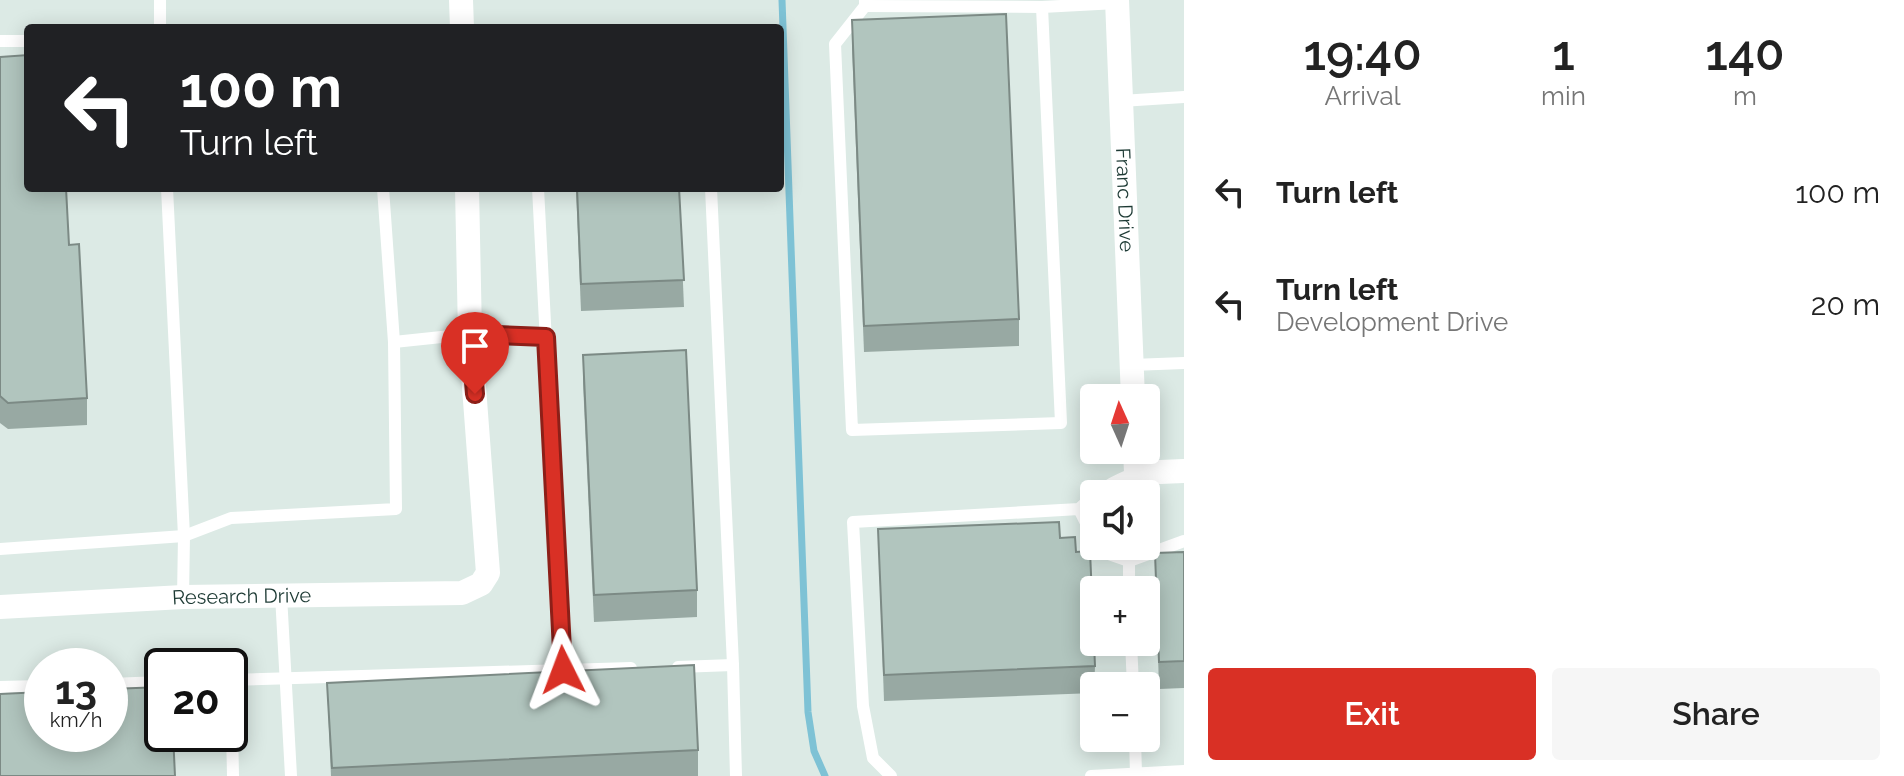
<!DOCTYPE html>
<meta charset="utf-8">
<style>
:root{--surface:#fff;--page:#f6f6f6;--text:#222;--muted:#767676;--accent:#d93025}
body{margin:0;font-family:Raleway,sans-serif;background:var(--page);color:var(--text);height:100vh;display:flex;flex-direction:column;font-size:30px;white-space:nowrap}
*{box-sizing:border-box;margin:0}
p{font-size:26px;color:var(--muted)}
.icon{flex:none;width:44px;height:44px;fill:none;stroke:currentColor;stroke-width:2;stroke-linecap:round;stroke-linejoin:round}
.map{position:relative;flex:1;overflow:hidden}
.drawer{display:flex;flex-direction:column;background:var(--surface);width:720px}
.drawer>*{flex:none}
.hud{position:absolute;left:24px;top:24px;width:760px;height:168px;border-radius:8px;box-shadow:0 4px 20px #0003;background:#202124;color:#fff;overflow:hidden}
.needle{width:52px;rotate:357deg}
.controls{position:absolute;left:1080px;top:384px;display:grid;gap:16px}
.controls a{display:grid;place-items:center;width:80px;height:80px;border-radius:8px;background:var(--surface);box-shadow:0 4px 20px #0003;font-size:40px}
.speed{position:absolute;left:24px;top:648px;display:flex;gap:16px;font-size:40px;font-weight:700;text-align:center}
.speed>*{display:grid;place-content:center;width:104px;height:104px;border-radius:50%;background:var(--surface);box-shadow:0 4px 20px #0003;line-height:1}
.speed small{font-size:20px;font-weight:400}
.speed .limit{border:4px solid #111;border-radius:12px;background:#fff;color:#111}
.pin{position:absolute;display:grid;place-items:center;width:68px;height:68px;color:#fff;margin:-82px -34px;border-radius:50% 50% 50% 0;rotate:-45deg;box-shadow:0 0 8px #0007}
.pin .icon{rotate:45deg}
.me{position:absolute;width:88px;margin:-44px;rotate:357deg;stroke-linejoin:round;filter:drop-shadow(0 0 6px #0008)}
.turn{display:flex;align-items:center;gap:28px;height:168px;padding:0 24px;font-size:36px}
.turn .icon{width:104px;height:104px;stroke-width:2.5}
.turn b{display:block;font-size:56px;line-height:68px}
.eta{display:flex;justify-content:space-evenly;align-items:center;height:136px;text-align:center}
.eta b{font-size:48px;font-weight:600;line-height:56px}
.primary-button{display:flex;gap:16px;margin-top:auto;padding:16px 24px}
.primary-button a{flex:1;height:92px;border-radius:8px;background:var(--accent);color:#fff;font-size:32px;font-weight:600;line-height:92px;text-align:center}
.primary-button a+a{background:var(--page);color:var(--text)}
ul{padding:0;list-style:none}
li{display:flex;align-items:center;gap:24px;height:112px;padding:0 24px}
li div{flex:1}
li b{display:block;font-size:30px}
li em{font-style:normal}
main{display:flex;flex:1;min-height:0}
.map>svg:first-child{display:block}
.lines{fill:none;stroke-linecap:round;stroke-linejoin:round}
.stream{stroke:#7ec2d5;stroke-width:7}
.lane{stroke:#fff;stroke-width:12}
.street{stroke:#fff;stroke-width:24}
.wall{fill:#98a9a3}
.building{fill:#b1c5be;stroke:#7c8a85;stroke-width:2}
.route-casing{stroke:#8d1f18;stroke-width:20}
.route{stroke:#d93025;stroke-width:14}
.labels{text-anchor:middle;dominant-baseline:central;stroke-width:6;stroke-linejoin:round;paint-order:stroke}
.street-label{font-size:20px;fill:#1d3a34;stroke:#ecf7f2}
</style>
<main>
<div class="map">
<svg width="1184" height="776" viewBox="0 0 1184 776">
<rect width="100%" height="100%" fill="#dceae5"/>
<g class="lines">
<path class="stream" d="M782 0 808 712 814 751 825 776"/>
<g class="lane">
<path d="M865 0V6L835 44 852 430 1061 423 1042 7 1117 3"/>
<path d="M865 6 1042 7"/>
<path d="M160 28V0"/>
<path d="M0 41H28"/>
<path d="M1121 101 1184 97"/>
<path d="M167 188 184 536 183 597"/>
<path d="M383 188 394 342"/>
<path d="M538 188 563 670"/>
<path d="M1132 365 1184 363"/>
<path d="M1079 509 1094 539"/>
<path d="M1100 546 1106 553 1129 561V590"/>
<path d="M0 549 184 536 231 518 396 509 394 342 470 334 546 337"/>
<path d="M1129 561 1184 541"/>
<path d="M281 595 291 776"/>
<path d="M1131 642 1133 686"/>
<path d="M733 665 736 776"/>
<path d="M678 667 733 665 711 188"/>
<path d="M230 680 631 668"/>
<path d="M231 680 233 776"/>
<path d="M110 684 162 682"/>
<path d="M0 687 42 686"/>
<path d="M1135 738 1136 774"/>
<path d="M891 776 873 758 863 706 853 522 1079 509C1097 491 1113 481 1136 473"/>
<path d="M1091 776 1184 771"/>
</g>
<g class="street">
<path d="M461 0 462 28"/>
<path id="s1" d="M1117 0 1133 398"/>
<path d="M1135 450 1136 473 1184 471"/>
<path id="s2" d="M0 607 183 597 462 593 481 584 488 573 470 334 467 188"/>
</g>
</g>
<g class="wall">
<path d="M852 20 1019 319V346L864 352 852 47Z"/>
<path d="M0 57 69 245 87 398V425L8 429 0 423Z"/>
<path d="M576 188H679L684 307 581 311Z"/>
<path d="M583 355 697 590V617L594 622 583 382Z"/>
<path d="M878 529 1060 538 1076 552 1095 666 1094 693 884 701Z"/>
<path d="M1184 552V688L1159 689 1155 553Z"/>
<path d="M327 683 698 750V776H331Z"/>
</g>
<g class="building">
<path d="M1006 14 1019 319 864 326 852 20Z"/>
<path d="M28 55V188H66L69 245 79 244 87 398 8 403 0 396V57Z"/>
<path d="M577 188H679L684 280 581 284Z"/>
<path d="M686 350 697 590 594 595 583 355Z"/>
<path d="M1059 522 1060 538 1075 537 1076 552 1090 551 1095 666 884 675 878 529Z"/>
<path d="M1184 552V661L1159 662 1155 553Z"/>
<path d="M694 665 698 750 332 768 327 683Z"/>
<path d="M162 687V734H173L175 776H0V694L42 692V734H110V689Z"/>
</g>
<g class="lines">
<g class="route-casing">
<path id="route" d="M475 394 470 334 546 337 563 670"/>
</g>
<use href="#route" class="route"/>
</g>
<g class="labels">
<g class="street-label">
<text stroke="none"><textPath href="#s1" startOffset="200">Franc Drive</textPath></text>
<text stroke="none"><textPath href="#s2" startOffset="242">Research Drive</textPath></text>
</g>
</g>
</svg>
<div class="controls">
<a><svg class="needle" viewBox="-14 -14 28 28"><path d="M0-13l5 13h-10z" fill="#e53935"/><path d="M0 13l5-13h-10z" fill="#767676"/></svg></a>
<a><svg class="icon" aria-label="sound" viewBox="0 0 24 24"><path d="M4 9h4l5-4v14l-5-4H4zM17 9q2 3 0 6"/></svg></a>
<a>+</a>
<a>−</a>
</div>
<div class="speed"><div>13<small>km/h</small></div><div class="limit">20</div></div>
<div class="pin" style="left:475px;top:394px;background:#d93025"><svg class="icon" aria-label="arrive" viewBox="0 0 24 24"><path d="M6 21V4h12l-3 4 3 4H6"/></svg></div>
<svg class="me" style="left:563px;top:670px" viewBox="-20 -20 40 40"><path d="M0-17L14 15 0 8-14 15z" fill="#d93025" stroke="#fff" stroke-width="4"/></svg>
<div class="hud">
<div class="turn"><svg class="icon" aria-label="left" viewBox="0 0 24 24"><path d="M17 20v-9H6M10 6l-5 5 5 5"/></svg><div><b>100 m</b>Turn left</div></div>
</div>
</div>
<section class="drawer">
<div class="eta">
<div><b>19:40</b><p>Arrival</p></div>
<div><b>1</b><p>min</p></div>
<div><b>140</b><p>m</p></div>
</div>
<ul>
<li><svg class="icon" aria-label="left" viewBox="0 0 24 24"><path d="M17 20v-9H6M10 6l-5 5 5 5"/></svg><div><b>Turn left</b></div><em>100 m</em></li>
<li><svg class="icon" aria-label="left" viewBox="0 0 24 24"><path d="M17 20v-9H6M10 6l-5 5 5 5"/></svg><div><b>Turn left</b><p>Development Drive</p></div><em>20 m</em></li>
</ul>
<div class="primary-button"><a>Exit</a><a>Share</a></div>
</section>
</main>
